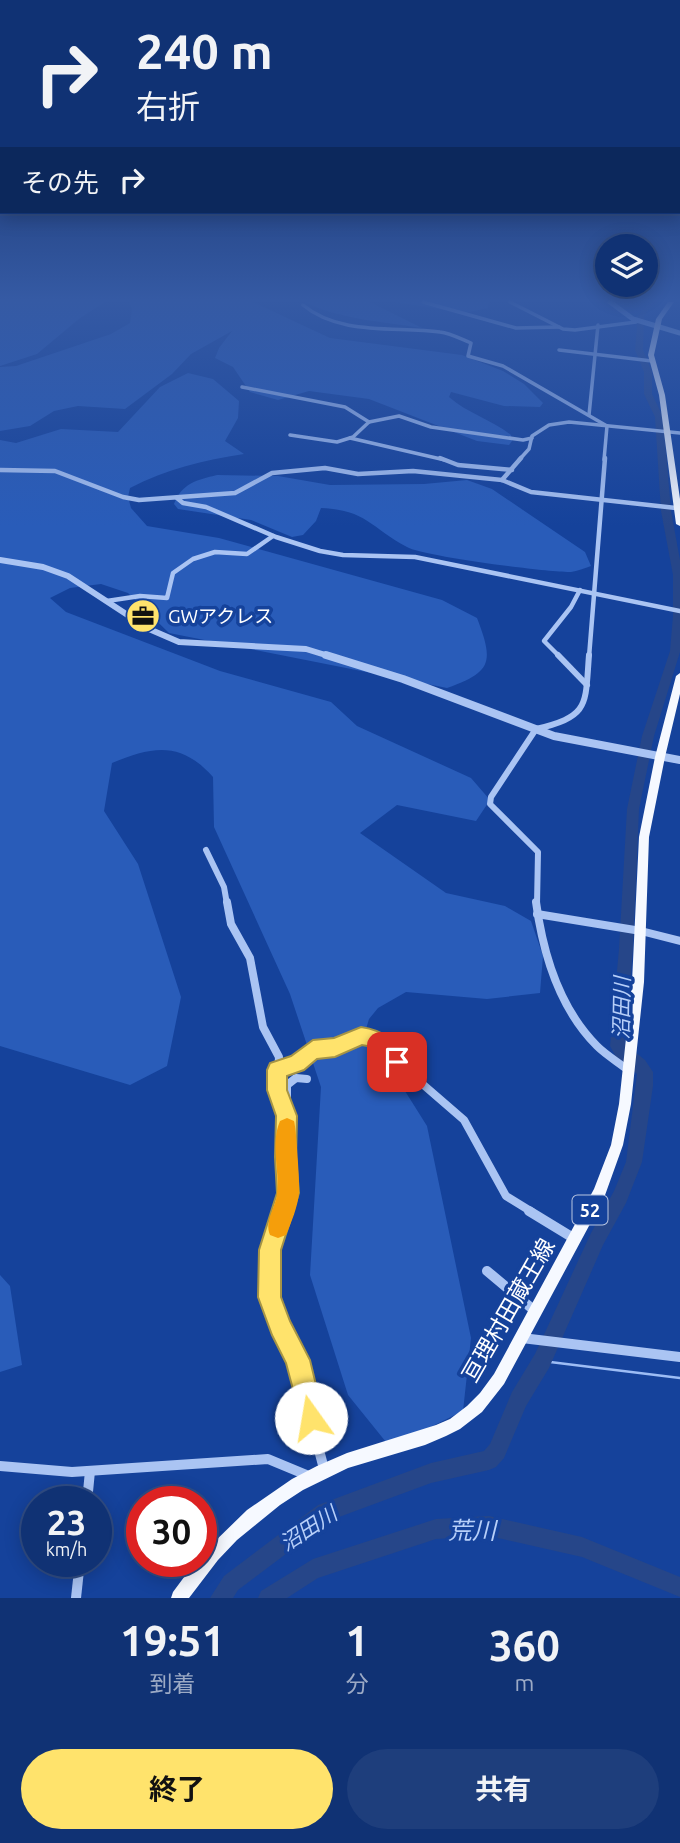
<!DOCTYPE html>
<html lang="ja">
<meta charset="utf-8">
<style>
:root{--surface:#103274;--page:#1e3e7c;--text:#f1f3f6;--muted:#9caac5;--line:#304d86;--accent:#ffe36c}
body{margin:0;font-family:Ubuntu,"Noto Sans JP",sans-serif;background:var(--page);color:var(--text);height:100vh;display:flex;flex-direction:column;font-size:26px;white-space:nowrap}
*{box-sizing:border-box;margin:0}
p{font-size:23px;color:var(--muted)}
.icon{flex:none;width:38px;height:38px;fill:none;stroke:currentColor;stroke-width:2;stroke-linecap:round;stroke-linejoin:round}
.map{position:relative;height:1598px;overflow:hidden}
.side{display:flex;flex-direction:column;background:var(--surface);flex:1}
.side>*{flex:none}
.top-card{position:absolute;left:0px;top:0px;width:681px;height:214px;box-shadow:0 4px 18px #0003,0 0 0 2px var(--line);background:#103274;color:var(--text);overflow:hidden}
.fabs{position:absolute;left:595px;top:234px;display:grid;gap:14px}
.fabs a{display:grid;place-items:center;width:63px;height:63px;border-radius:50%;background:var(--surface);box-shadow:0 4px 18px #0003,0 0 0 2px var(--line);font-size:35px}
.speed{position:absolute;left:21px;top:1486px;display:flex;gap:14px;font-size:35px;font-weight:700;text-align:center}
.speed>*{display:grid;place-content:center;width:91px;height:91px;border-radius:50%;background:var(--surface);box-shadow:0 4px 18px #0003,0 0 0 2px var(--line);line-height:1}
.speed small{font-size:18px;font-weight:400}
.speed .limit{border:10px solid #d22;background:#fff;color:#111}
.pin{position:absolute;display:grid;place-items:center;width:60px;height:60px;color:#fff;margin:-30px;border-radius:14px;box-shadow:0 4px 10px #0006}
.me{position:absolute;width:77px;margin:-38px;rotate:347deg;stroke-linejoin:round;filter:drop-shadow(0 0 5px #0008)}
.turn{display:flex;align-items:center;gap:24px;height:147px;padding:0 21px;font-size:32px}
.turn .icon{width:91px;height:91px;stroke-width:2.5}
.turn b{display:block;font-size:49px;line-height:60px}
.then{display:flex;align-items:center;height:66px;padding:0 21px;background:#0003;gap:14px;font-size:26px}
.eta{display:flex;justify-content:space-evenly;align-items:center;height:119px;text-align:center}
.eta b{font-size:42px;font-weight:700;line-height:49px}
.primary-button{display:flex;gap:14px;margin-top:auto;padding:14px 21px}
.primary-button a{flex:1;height:80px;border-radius:42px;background:var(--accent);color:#111;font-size:28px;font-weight:700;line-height:80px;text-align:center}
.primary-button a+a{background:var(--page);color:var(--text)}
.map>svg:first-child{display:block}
.green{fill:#295cb9}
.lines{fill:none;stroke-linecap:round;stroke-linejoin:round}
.stream{stroke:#9dbdf5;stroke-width:2.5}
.river{fill:#264689;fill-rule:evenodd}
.minor-far4{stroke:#aac4f3;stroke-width:3.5}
.minor-far3{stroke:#aac4f3;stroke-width:4.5}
.minor-far2{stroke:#aac4f3;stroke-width:6}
.minor-far1{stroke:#aac4f3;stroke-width:8}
.minor{stroke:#aac4f3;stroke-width:10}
.tertiary-far2{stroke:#aac4f3;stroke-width:5}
.tertiary-far1{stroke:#aac4f3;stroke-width:6}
.tertiary{stroke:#aac4f3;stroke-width:8}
.primary{fill:#f6f9ff;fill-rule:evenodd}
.route{fill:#ffe36c;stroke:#a69446;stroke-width:2}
.slow{fill:#f59e0b}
.labels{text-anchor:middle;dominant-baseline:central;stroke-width:7;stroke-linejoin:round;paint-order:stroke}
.shield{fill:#15429b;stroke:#b9c6e1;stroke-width:2}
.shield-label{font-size:18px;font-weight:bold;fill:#fff}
.poi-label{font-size:19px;fill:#fff;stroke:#15429b;text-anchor:start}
.water-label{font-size:21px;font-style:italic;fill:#b7cff9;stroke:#15429b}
.near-street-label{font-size:23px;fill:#fff;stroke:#15429b}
.near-water-label{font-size:24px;font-style:italic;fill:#b7cff9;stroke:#15429b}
</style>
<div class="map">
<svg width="680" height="1598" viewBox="0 0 680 1598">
<rect width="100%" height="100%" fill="#15429b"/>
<g class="green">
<path d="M0 302H105L80 318 37 354 0 366Z"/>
<path d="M129 302H253L330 338 462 355 503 371 524 384 543 403 540 407 504 406 451 392 449 397C467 413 492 420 511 435L512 441 509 445 477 441 369 399 309 391 278 400 250 392 233 367 215 358 219 348 232 331 191 354 172 374 125 409 78 406 54 411 30 426 0 431V367L16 366 111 334 130 323 132 309Z"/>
<path d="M304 302H370L422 328C384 322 339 319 304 302Z"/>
<path d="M395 302H489L488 308 465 313Z"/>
<path d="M188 373 213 379 239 401 238 418 225 441 244 454C203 460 167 469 130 488L128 497 131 508 147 526 219 538 442 600 477 618C494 662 492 672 447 688L169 633 128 593 101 584 70 588 50 598 66 612 220 671 331 702 357 726 471 778 490 800 476 821 397 805 360 833 446 893 505 906 531 921 543 956 540 993 487 999 406 992 378 1008 369 1019 366 1029 427 1126 471 1338 463 1411 390 1447 348 1395 310 1275 321 1087 290 994 214 827 213 777C181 741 153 746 112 763L104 811 138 864 181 997 167 1066 130 1085 0 1046V440L16 443 61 429 118 432 160 387Z"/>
<path d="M217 475 278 476 330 485 424 484 467 480 492 489 585 552 591 566C585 568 577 571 571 572 552 573 421 556 407 547 371 528 367 510 321 508L316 521 303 535 292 537 251 520 178 509 174 504C182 483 197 480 217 475Z"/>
<path d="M0 1275 10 1286 22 1365 0 1372Z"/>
</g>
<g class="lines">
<path class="stream" d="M542 1361 680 1378"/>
<g class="river">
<path d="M648 302H655L644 316 643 350 652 372V394L663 417 671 511 680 560V652L654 736 639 809 633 949 625 1044 645 1060 653 1072V1086L642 1162 626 1203 603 1245 549 1368 526 1406 504 1458 496 1467 489 1470 431 1483 331 1520 238 1590 233 1598H210L224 1576 318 1505 431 1463 484 1451 490 1444 512 1392 535 1354 591 1233 614 1191 626 1162 637 1074 616 1057 610 1046 619 949 627 809 642 736 670 651 673 616V575L661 511 655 417 644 394V372L635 350 638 316Z"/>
<path d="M489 1516 582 1537 680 1577V1597L582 1557 489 1536 436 1539 318 1578 287 1598H258L261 1591 313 1559 436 1519Z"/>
</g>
<g class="minor-far4">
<path d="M423 302 516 328 559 327"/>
<path d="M510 302 563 329 575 330 636 322"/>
<path d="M303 305C340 336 396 326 440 332 450 333 461 339 471 343L468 356 503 366 607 426"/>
<path d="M559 350 652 361"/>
<path d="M242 387 345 407 369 422"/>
<path d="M589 415 598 325"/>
<path d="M290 435 337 442 353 437 369 422 399 416 431 427 523 440 532 438"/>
<path d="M350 438 445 460"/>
<path d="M519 460 529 449 532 436 549 425 569 422 680 433"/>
<path d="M604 460 607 426"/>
</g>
<g class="minor-far3">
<path d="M440 458 458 465 512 470"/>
<path d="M0 470 55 471 123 497 139 500 235 493 272 473 325 468 358 474 413 471 502 480 531 492 676 508"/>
<path d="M502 480 521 458"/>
<path d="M177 498 183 503 206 507 276 537 320 551 343 555 415 557 680 611"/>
<path d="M107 601 140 596 167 598 173 573 193 559 215 552 247 554 273 536"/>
<path d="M560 657 544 641 571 607 580 590"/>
<path d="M589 657 605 458"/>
</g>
<g class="minor-far2">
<path d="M558 655 587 685"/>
<path d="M206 850 224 887 227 904"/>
<path d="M537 904 538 852 490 804 491 797 536 729C590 716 585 706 589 655"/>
</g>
<g class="minor-far1">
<path d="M227 902 231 924 250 958 263 1027 279 1057 277 1090 287 1116 285 1157 288 1193 282 1212"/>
<path d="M536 902C543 954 559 1008 597 1046 606 1055 618 1062 628 1070"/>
<path d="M537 914 641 931 680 941"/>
<path d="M277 1070 297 1064 313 1050 335 1048 361 1036 377 1038 397 1062 464 1120 506 1196 532 1212"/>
<path d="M287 1112V1085L296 1078 307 1079"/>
</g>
<g class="minor">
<path d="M282 1211 270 1250V1297L303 1376 306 1401 324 1469"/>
<path d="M529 1211 575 1239"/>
<path d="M487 1271 535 1311"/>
<path d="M522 1338 680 1357"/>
<path d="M0 1466 72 1472 268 1459 309 1476"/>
<path d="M87 1502 90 1471"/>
<path d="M76 1598 80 1561"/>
</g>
<path class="tertiary-far2" d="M610 302 633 319 680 333"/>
<path class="tertiary-far1" d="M0 560 43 567 68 576 149 629 179 642 306 649 332 657"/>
<path class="tertiary" d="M326 655 403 679 554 736 680 760"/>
<g class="primary">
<path d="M668 302H674L662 319 654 355 665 395 680 499V526L676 524 659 395 648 355 656 319Z"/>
<path d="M680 673V694L665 757 649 837 644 982 631 1104 623 1145 604 1198 504 1384 482 1412 460 1429 446 1436 425 1445 348 1468 303 1490 280 1505 237 1540 218 1560 189 1598H171L173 1592 196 1561H201V1555L207 1549 247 1510 292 1479 317 1466 347 1453 436 1425 450 1419 467 1406 480 1393 494 1374 594 1189 611 1145 619 1104 632 982 639 837 655 757 676 676Z"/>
</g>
</g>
<linearGradient id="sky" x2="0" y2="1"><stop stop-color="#0c2455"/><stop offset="0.57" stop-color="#355aa4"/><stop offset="1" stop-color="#355aa4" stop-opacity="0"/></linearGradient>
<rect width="680" height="526" fill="url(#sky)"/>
<path class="route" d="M361 1027C382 1030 399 1041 407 1062L404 1068 397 1071 390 1068 372 1047 362 1045 335 1057 317 1059 304 1070 287 1076V1090L297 1116 296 1157 299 1193 281 1250V1297L290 1321 310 1360 324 1418 320 1427 311 1430 303 1427 286 1363 272 1335 258 1297 259 1250 277 1193 275 1157 276 1116 267 1090V1070L270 1063 291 1056 313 1040 334 1038Z"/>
<path class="slow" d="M287 1118 294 1121C296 1126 300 1185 299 1193 298 1206 291 1223 286 1235L278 1238 270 1235C264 1220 276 1208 277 1193 280 1169 270 1145 280 1121Z"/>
<defs>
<g id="office-disc" transform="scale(1.75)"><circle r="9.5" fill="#ffe36c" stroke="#15429b"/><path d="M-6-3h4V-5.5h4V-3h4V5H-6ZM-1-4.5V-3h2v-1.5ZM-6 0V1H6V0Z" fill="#111"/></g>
</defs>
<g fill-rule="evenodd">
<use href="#office-disc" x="143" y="616"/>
</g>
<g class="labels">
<rect class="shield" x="572.5" y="1195.5" width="35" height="29" rx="5"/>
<g class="shield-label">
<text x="590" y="1210">52</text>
</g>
<g class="poi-label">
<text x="168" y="616">GWアクレス</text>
</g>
<g class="water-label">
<text transform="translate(621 1008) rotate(-89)">沼田川</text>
<text transform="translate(308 1528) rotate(-33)">沼田川</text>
</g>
<g class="near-street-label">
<text transform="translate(508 1310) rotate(-60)">亘理村田蔵王線</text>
</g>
<g class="near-water-label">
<text x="472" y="1530">荒川</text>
</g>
</g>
</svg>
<div class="fabs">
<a><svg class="icon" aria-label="layers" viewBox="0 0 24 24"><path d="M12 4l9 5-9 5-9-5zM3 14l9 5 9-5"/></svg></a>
</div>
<div class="speed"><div>23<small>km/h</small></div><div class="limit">30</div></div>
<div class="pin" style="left:397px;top:1062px;background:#d93025"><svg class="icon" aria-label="arrive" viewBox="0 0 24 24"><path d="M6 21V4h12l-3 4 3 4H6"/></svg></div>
<svg class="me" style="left:311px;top:1418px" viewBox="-20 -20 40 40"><circle r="19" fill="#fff"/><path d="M0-13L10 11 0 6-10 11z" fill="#ffe36c"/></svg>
<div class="top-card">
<div class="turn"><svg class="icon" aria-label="right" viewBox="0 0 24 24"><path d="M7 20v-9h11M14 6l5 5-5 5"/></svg><div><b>240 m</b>右折</div></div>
<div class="then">その先<svg class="icon" aria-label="right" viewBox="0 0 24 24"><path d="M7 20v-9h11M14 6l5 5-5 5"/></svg></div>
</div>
</div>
<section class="side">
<div class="eta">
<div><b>19:51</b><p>到着</p></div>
<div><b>1</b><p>分</p></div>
<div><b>360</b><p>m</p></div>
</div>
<div class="primary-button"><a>終了</a><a>共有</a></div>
</section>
